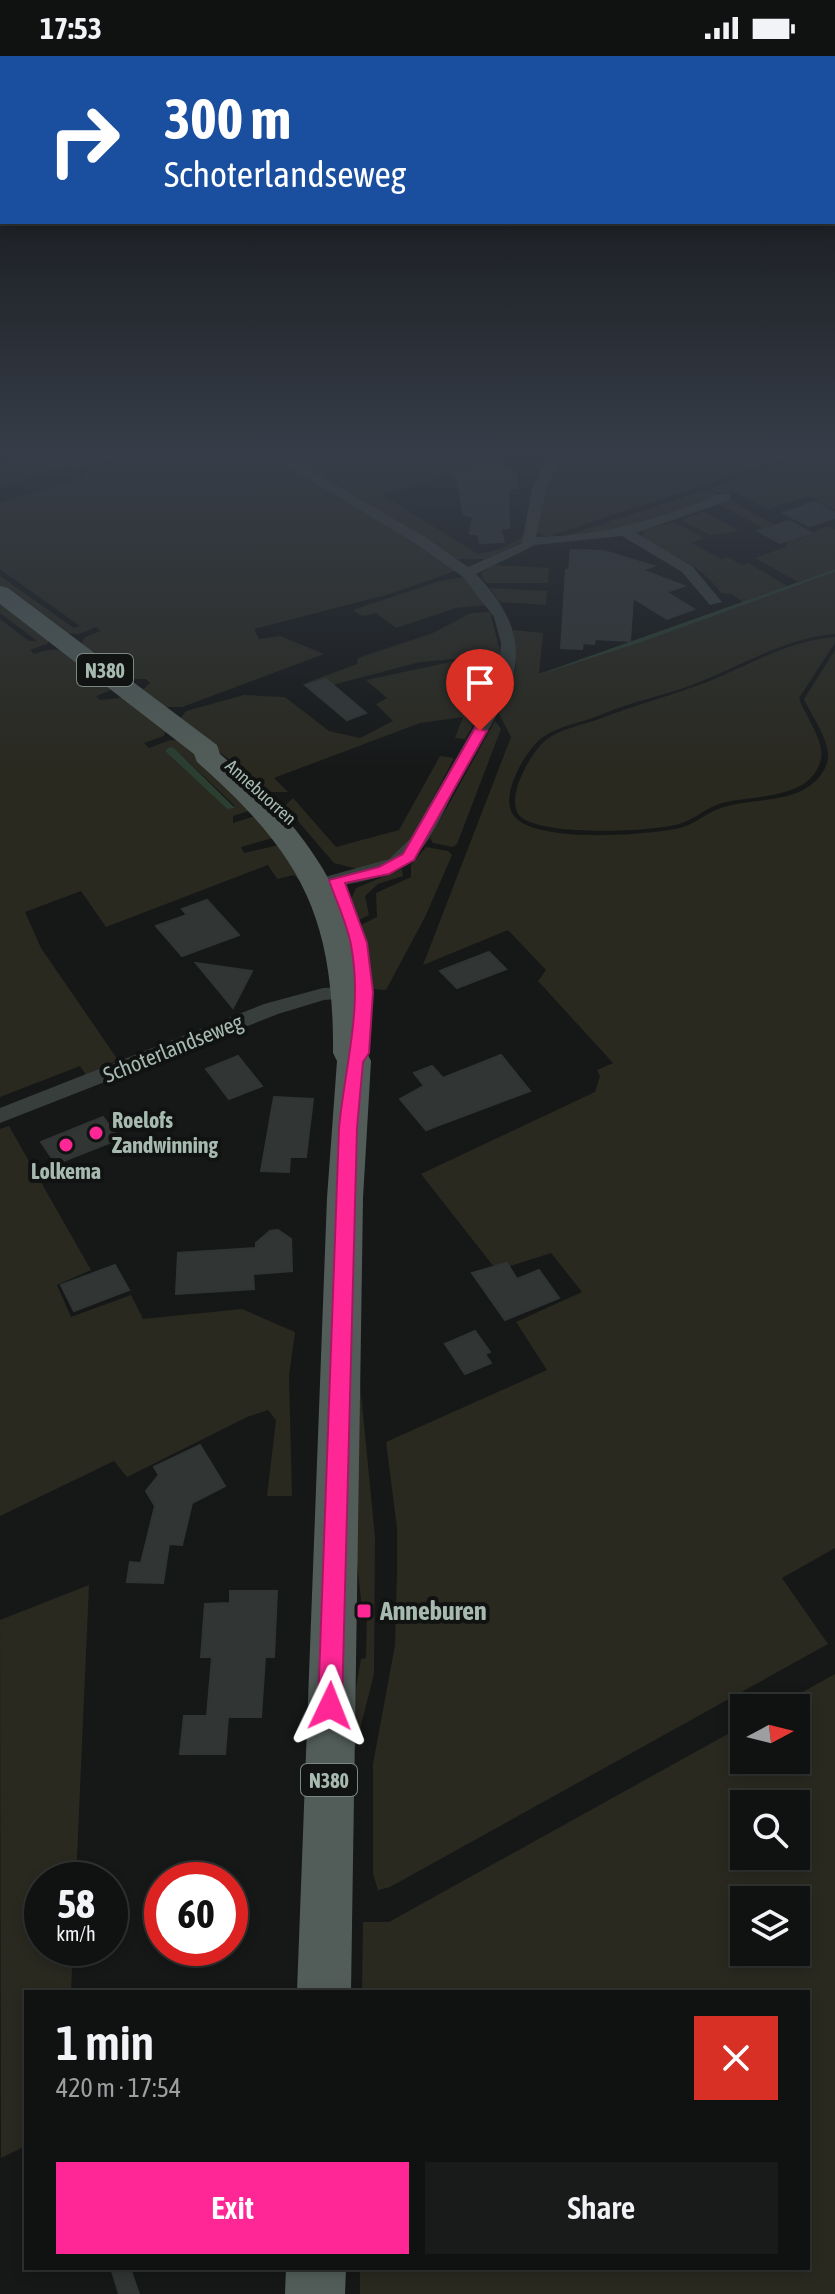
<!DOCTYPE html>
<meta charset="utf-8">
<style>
:root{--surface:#101212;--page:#191b1b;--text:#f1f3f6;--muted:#9c9e9f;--line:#303232;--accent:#ff2796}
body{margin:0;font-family:"Asap Condensed",sans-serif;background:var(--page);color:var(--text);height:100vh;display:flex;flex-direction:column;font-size:30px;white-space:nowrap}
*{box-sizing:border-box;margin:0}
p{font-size:26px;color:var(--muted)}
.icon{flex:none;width:44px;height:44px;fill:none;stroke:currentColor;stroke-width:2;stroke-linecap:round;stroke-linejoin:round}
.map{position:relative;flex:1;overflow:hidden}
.side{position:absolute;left:24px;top:1934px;width:786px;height:280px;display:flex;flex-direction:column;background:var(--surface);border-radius:0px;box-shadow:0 4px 12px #0003,0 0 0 2px var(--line)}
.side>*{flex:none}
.banner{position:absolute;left:0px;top:0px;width:836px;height:168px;box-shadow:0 4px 12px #0003,0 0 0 2px var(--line);background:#1a4fa0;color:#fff;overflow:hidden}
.needle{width:52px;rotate:83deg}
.controls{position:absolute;left:730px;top:1638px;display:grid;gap:16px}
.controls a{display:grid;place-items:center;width:80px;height:80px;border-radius:0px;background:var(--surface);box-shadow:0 4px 12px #0003,0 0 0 2px var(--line);font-size:40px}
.speed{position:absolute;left:24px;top:1806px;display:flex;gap:16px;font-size:40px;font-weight:700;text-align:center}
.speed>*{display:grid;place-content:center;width:104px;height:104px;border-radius:50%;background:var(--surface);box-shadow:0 4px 12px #0003,0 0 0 2px var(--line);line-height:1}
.speed small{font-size:20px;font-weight:400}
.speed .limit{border:12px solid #d22;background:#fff;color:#111}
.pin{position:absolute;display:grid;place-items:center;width:68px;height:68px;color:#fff;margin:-82px -34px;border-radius:50% 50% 50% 0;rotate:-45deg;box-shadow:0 0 8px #0007}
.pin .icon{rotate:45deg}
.me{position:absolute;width:88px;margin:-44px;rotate:2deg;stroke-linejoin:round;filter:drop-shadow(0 0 6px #0008)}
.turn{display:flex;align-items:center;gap:28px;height:168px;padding:0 32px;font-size:36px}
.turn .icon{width:104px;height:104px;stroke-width:2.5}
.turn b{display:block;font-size:56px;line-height:68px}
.round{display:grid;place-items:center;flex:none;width:84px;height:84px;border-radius:0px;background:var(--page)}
.head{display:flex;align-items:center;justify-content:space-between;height:136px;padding:0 32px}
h1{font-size:48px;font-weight:600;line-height:60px}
.action{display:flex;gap:16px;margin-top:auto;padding:16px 32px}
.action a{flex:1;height:92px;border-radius:0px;background:var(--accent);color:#fff;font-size:32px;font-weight:600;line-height:92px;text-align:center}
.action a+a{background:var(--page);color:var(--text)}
.status{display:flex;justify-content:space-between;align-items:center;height:56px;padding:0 40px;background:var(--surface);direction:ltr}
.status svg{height:22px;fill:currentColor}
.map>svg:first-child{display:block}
.green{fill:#292920;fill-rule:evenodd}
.water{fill:#2b3e30}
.building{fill:#313534;stroke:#303534;stroke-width:2}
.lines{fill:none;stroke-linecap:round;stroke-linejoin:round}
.minor{fill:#373e3b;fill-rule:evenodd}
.primary{fill:#525d59;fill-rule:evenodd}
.route{fill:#ff2796;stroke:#a61962;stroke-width:2}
.poi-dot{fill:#ff2796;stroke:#111313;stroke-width:3}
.labels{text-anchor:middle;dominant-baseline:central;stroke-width:8;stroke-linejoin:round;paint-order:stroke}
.far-street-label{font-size:18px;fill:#a7bab0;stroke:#111313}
.shield{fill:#111313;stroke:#7a8881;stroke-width:2}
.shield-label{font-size:20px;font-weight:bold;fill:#a7bab0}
.street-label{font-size:22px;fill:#a7bab0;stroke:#111313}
.poi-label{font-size:22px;font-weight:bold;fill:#a7bab0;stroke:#111313;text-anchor:start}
.near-poi-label{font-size:26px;font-weight:bold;fill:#a7bab0;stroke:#111313;text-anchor:start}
</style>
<div class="status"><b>17:53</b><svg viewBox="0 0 49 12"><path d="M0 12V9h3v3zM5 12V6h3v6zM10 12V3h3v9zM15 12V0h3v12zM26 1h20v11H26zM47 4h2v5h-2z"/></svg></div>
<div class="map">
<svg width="835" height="2238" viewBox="0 0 835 2238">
<rect width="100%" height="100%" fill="#161818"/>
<g class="green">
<path d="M34 398H126L75 413 69 409 0 430V410Z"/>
<path d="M141 398H267L408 480 458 514 390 538 254 573 259 583 280 580 324 598 182 651H162L142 635 150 627 146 623H126L80 589 85 581 101 575 96 571 79 578 65 577 0 530V520L74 572 80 570 0 513V447L85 421 80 417Z"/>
<path d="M282 398H508L382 439 478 498 501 493 524 480 522 486 486 503H457Z"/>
<path d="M561 398H798L546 481 536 476 543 437Z"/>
<path d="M812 399 835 402V454L808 440 768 453 732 435 722 438 709 433Z"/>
<path d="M705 434 719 439 649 467 556 483Z"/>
<path d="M728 443 800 483 828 470 835 473V513L798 526 755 502 786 491 788 485 718 448Z"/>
<path d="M704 455 739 475 710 479 682 464Z"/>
<path d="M674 466 704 482 692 487 721 503 727 501 742 509 748 507 787 530 743 546 731 538 721 537C697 503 670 502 641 480L645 474Z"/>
<path d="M493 509 549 512 548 527H486L481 518Z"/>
<path d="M835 516V578C784 582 740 611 692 629 662 640 630 646 600 659 582 667 560 669 543 681 526 693 498 741 514 760 536 788 648 779 680 772 696 768 708 755 724 751 758 741 808 749 826 710 835 690 812 662 804 643L835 594V1492L782 1522 828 1588 390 1831 378 1834 373 1818V1708L395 1589 397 1516V1472L386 1386 547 1314 516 1266 582 1236 551 1197 504 1212 494 1211 421 1118 595 1036 600 1020 597 1014 613 1007 538 925 546 914 508 874 423 909 511 681 499 658 516 612 513 574 543 577 539 618 532 620 639 587Z"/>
<path d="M463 521 486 549 456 552 396 572 376 557 362 560 353 554 440 525Z"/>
<path d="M490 532 547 535 546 549 500 546Z"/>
<path d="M0 544 51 581 47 588 30 594 34 598C73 584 83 605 113 629L109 635 96 640 100 644 128 641 167 671 164 680 144 687 149 692 170 684 185 685 249 755 233 760V767L255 760 273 782 241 791 244 797 279 789 300 825 294 819 277 823 268 809 106 871 81 835 25 856 41 892 118 1004 86 1019 80 1010 0 1041V563L29 585H37L0 557ZM174 692 235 750 227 753 165 695Z"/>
<path d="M490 556 501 599 420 606 317 633 308 626 357 608 358 602 433 577 471 557Z"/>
<path d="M835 581V587L799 642C805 660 825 685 821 703 812 744 753 739 722 747 707 751 694 764 679 768 652 776 537 781 519 759 505 741 531 696 546 684 561 672 584 669 602 662 632 650 663 642 693 631 740 615 785 584 835 581Z"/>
<path d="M465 603 500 604 489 643 465 683 455 682 463 661 420 667 274 722 288 736H270L179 664 186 655 244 639 285 641 329 675 360 682 393 665 376 648 387 642 366 624Z"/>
<path d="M495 665 501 673 457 788 453 791 433 787 430 782Z"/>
<path d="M440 700 454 702 405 796 362 814 334 807 285 750 293 742 336 791 399 774Z"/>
<path d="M426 791 448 795 452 799 425 861 386 934 373 933 361 869 377 861 376 837 411 821V809Z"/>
<path d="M402 813 403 820 378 828 365 840 369 859 359 864 351 844 356 832Z"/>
<path d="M9 1070 91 1214 57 1229 71 1261 131 1239 143 1263 242 1253 295 1276 289 1320 292 1440H267L276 1364 268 1354 247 1361 127 1421 114 1405 0 1460V1073Z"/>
<path d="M360 1327 375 1481 374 1618 355 1693 352 1832 346 1690 361 1603 366 1602 367 1554 362 1553 352 1459Z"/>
<path d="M89 1529 76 1824H42V1892H73L71 1936H26V2090L1 2102 0 1564Z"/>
<path d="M835 1618V2238H360V2212H808V1936H362L363 1866H389L744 1669V1704H796V1652H774ZM796 1748V1800H744V1748ZM796 1844V1896H744V1844Z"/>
</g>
<g class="water">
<path d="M835 513V516L639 587 531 621Z"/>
<path d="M170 691 174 692 235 752 227 753 165 695Z"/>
</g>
<g class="building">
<path d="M494 406 516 418V432H508L509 472H500L504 486 480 487 478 478H470L473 461 463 458 458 424 452 418Z"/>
<path d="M815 446 835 457V462L809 470 783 457Z"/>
<path d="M789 465 812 477 780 487 758 475Z"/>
<path d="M571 494 604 495 653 510 642 514 684 530 666 536 694 553 667 563 633 542 630 585 595 583 594 588 583 587 582 593 561 592 566 514H569Z"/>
<path d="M326 623 366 657 347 664 305 629Z"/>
<path d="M207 844 239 879 182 900 156 870 187 859 182 853Z"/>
<path d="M489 896 506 913 457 932 440 915Z"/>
<path d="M196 907 252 915 233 952Z"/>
<path d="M501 999 530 1035 426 1074 400 1043 424 1030 414 1017 432 1010 443 1022Z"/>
<path d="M238 1000 262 1030 229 1043 206 1013Z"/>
<path d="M274 1041 313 1043 306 1101H290L289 1116 261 1115Z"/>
<path d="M103 1061 119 1083 56 1108 41 1086Z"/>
<path d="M278 1174 291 1183 292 1215 253 1218 254 1233 176 1238 178 1197 256 1192V1187L270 1175Z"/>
<path d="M507 1207 517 1223 539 1214 559 1242 505 1264 472 1217Z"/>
<path d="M115 1209 129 1234 74 1255 61 1229Z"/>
<path d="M475 1275 490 1296 485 1298 491 1307 465 1318 445 1288Z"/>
<path d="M200 1389 225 1430 192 1447 182 1489 169 1488 163 1527 127 1526 130 1506 141 1507 155 1450 146 1435 159 1419 154 1411Z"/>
<path d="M230 1535H277L274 1601H265L261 1661H228L225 1698H180L184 1660H207L212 1601H201L205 1548 230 1547Z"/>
<path d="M111 2212H130L139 2238H119Z"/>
</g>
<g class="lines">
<g class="minor">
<path d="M267 398H282L425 481 468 511 522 487 532 433 550 398H562L546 433 536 481C602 480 661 463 720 438H730V444L636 477 692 510 722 546 710 549 682 516 622 480 535 489 476 518C554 599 501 646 459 724 444 753 431 793 402 810 379 825 347 828 320 833L314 832V824L389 803 410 783 490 643 499 616 501 587 494 561 463 521 415 487Z"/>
<path d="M364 930 371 932 374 936 371 940 324 944 278 958 0 1067V1052L264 948 323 932Z"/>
</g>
<g class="primary">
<path d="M0 530 8 532 217 689 220 698C325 789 364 857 367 997L371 1005 363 1142 351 1936H297L327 1142 337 1005 333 997C334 858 300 797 197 706L194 698 0 548Z"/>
<path d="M286 2212H346L345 2238H285Z"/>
</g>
</g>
<linearGradient id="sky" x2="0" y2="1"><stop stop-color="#0c0d0d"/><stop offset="0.56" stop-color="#363d48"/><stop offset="1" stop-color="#363d48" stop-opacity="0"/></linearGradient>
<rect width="835" height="712" fill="url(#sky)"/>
<path class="route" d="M475 672 487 675 414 804 389 818 345 827 367 887 373 936 369 997 363 1006 357 1072 342 1650 339 1658 330 1662 322 1658 318 1650 339 1072C345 1010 363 952 351 889 347 867 336 845 329 824L379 811 403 798Z"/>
<g class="poi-dot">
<circle cx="96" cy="1077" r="8"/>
<circle cx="66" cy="1089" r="8"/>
<rect x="356" y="1547" width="16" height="16" rx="4"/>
</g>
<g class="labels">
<g class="far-street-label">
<text transform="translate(261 736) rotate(42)">Annebuorren</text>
</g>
<g class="shield">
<rect x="77" y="598" width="56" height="32" rx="6"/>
<rect x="301" y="1708" width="56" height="32" rx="6"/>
</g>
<g class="shield-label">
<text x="105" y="614">N380</text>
<text x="329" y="1724">N380</text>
</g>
<g class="street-label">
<text transform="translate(173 992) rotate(-22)">Schoterlandseweg</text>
</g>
<g class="poi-label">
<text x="112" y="1064">Roelofs<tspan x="112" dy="25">Zandwinning</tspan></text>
<text x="66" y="1115" text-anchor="middle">Lolkema</text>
</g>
<g class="near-poi-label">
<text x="380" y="1555">Anneburen</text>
</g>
</g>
</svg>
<div class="controls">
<a><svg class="needle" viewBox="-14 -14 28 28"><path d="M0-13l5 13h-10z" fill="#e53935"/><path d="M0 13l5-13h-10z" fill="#9c9e9f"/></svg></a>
<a><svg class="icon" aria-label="search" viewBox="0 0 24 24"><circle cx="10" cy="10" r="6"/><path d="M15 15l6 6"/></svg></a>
<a><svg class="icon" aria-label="layers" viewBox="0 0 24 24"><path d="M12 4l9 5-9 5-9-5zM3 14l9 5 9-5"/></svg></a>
</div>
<div class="speed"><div>58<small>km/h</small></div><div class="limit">60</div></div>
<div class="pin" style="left:480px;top:675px;background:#d93025"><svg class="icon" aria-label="arrive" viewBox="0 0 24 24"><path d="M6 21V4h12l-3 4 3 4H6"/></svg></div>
<svg class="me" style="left:330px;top:1650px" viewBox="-20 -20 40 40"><path d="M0-17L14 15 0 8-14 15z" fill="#ff2796" stroke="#fff" stroke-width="4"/></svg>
<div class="banner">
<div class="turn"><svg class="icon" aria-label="right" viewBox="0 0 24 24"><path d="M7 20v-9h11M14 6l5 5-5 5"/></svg><div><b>300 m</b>Schoterlandseweg</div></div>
</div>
<section class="side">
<div class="head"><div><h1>1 min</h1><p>420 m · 17:54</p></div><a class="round" style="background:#d93025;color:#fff"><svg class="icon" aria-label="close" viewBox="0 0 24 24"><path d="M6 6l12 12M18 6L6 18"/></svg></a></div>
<div class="action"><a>Exit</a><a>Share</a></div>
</section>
</div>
